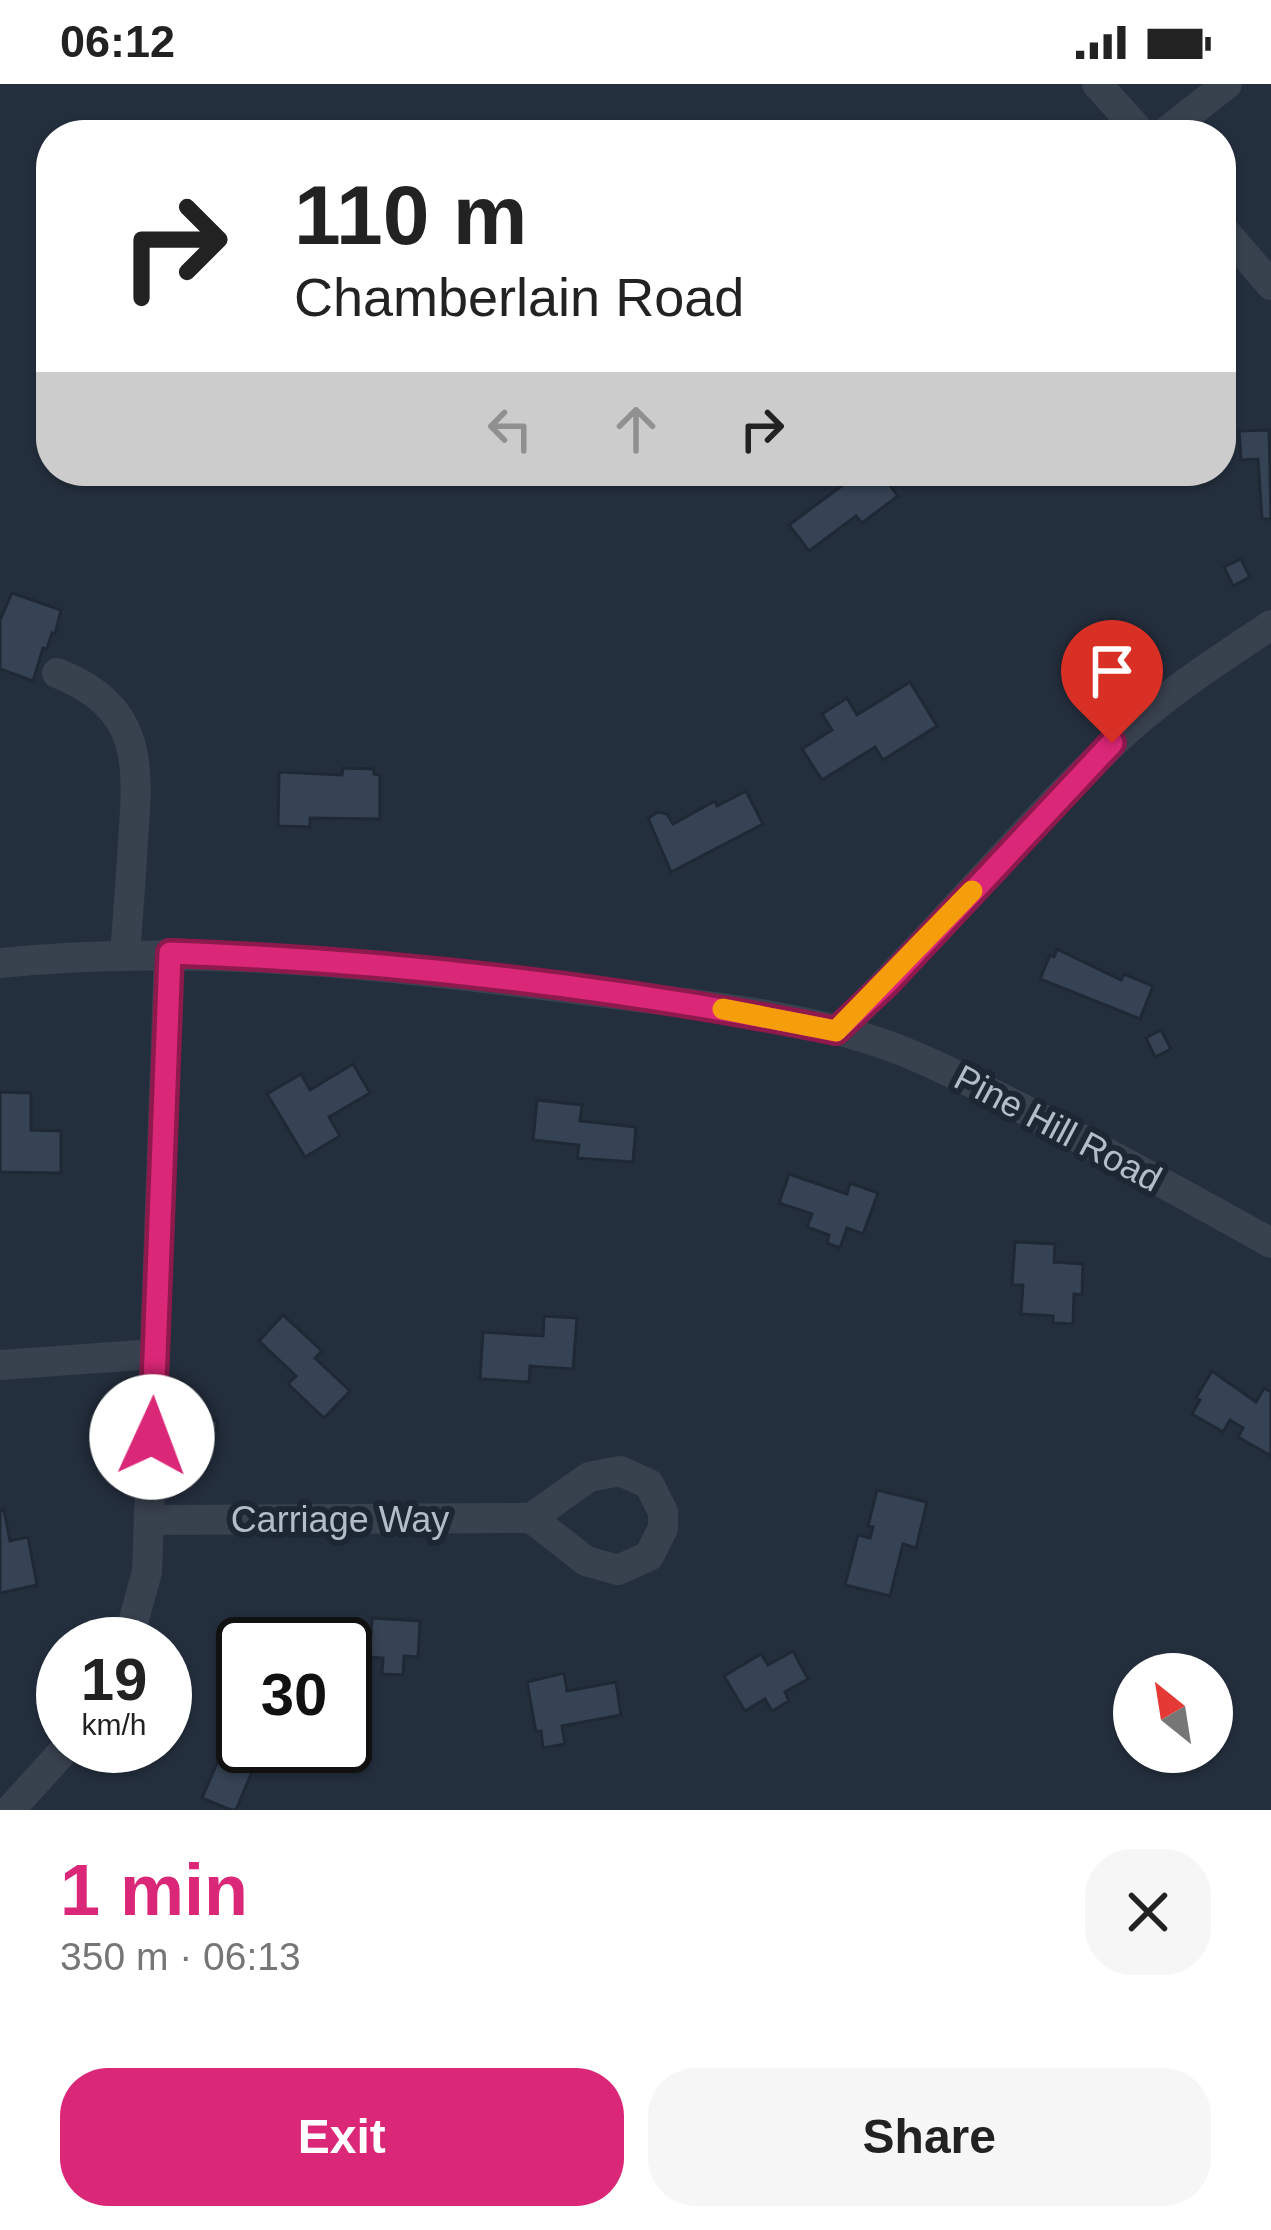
<!DOCTYPE html>
<meta charset="utf-8">
<style>
:root{--surface:#fff;--page:#f6f6f6;--text:#222;--muted:#767676;--accent:#db2777}
body{margin:0;font-family:Helvetica,sans-serif;background:var(--page);color:var(--text);height:100vh;display:flex;flex-direction:column;font-size:45px;white-space:nowrap}
*{box-sizing:border-box;margin:0}
p{font-size:39px;color:var(--muted)}
.icon{flex:none;width:66px;height:66px;fill:none;stroke:currentColor;stroke-width:2;stroke-linecap:round;stroke-linejoin:round}
.map{position:relative;height:1726px;overflow:hidden}
.drawer{display:flex;flex-direction:column;background:var(--surface);flex:1}
.drawer>*{flex:none}
.hud{position:absolute;left:36px;top:36px;width:1200px;height:366px;border-radius:48px;box-shadow:0 3px 9px #0004;background:#fff;color:var(--text);overflow:hidden}
.needle{width:78px;rotate:330deg}
.tools{position:absolute;left:1113px;top:1569px;display:grid;gap:24px}
.tools a{display:grid;place-items:center;width:120px;height:120px;border-radius:50%;background:var(--surface);box-shadow:0 3px 9px #0004;font-size:60px}
.speed{position:absolute;left:36px;top:1533px;display:flex;gap:24px;font-size:60px;font-weight:700;text-align:center}
.speed>*{display:grid;place-content:center;width:156px;height:156px;border-radius:50%;background:var(--surface);box-shadow:0 3px 9px #0004;line-height:1}
.speed small{font-size:30px;font-weight:400}
.speed .limit{border:6px solid #111;border-radius:18px;background:#fff;color:#111}
.pin{position:absolute;display:grid;place-items:center;width:102px;height:102px;color:#fff;margin:-123px -51px;border-radius:50% 50% 50% 0;rotate:-45deg;box-shadow:0 0 12px #0007}
.pin .icon{rotate:45deg}
.me{position:absolute;width:132px;margin:-66px;rotate:2deg;stroke-linejoin:round;filter:drop-shadow(0 0 9px #0008)}
.turn{display:flex;align-items:center;gap:42px;height:252px;padding:0 60px;font-size:54px}
.turn .icon{width:156px;height:156px;stroke-width:2.5}
.turn b{display:block;font-size:84px;line-height:102px}
.lanes{display:flex;align-items:center;height:114px;padding:0 60px;background:#0003;justify-content:center;gap:60px;direction:ltr}
.lanes .off{opacity:.35}
.round{display:grid;place-items:center;flex:none;width:126px;height:126px;border-radius:48px;background:var(--page)}
.head{display:flex;align-items:center;justify-content:space-between;height:204px;padding:0 60px}
h1{font-size:72px;font-weight:800;line-height:90px;color:var(--accent)}
.cta{display:flex;gap:24px;margin-top:auto;padding:24px 60px}
.cta a{flex:1;height:138px;border-radius:48px;background:var(--accent);color:#fff;font-size:48px;font-weight:800;line-height:138px;text-align:center}
.cta a+a{background:var(--page);color:var(--text)}
.status{display:flex;justify-content:space-between;align-items:center;height:84px;padding:0 60px;background:var(--surface);direction:ltr}
.status svg{height:33px;fill:currentColor}
.map>svg:first-child{display:block}
.building{fill:#364354;stroke:#1f2835;stroke-width:3}
.lines{fill:none;stroke-linecap:round;stroke-linejoin:round}
.minor{stroke:#38414e;stroke-width:30}
.route-casing{stroke:#8e194d;stroke-width:30}
.route{stroke:#db2777;stroke-width:21}
.slow{stroke:#f59e0b;stroke-width:21}
.labels{text-anchor:middle;dominant-baseline:central;stroke-width:12;stroke-linejoin:round;paint-order:stroke}
.street-label{font-size:36px;fill:#b4bcc9;stroke:#1d2633}
</style>
<div class="status"><b>06:12</b><svg viewBox="0 0 49 12"><path d="M0 12V9h3v3zM5 12V6h3v6zM10 12V3h3v9zM15 12V0h3v12zM26 1h20v11H26zM47 4h2v5h-2z"/></svg></div>
<div class="map">
<svg width="1271" height="1726" viewBox="0 0 1271 1726">
<rect width="100%" height="100%" fill="#242f3e"/>
<g class="building">
<path d="M1269 346 1271 435H1262L1258 375 1241 376 1239 347Z"/>
<path d="M852 387H879L898 412 862 439 856 432 809 467 789 441 855 392Z"/>
<path d="M1241 475 1250 493 1233 502 1224 483Z"/>
<path d="M12 509 61 526 55 550 52 549 47 565 43 564 33 597 0 585V536Z"/>
<path d="M910 598 937 642 883 676 875 663 822 696 802 665 832 646 822 630 847 614 857 631Z"/>
<path d="M343 684 374 685V690L380 691V735L310 734V743L278 742 279 688 342 691Z"/>
<path d="M746 707 763 740 671 788 648 734 658 728 667 730 673 740 715 717 717 722Z"/>
<path d="M1057 865 1121 896 1124 890 1153 902 1140 935 1040 895 1050 871 1054 873Z"/>
<path d="M1161 946 1171 965 1155 973 1146 954Z"/>
<path d="M353 980 370 1009 329 1033 340 1052 305 1073 267 1010 301 990 310 1006Z"/>
<path d="M0 1008 31 1009V1046L61 1047V1089L0 1088Z"/>
<path d="M537 1016 582 1021 580 1037 636 1043 633 1078 577 1074 579 1061 533 1056Z"/>
<path d="M789 1090 847 1110 850 1099 878 1109 863 1150 847 1144 840 1164 827 1159 829 1151 807 1143 812 1130 779 1119Z"/>
<path d="M1015 1158 1055 1160 1054 1178 1083 1180 1082 1211 1074 1210 1073 1240 1053 1239V1232L1021 1230 1023 1201H1012Z"/>
<path d="M283 1231 322 1267 315 1274 350 1307 324 1334 288 1300 296 1292 259 1257Z"/>
<path d="M544 1232 577 1234 573 1285 530 1282 529 1298 480 1295 483 1248 543 1252Z"/>
<path d="M1212 1287 1256 1318 1264 1304 1271 1308V1372L1238 1353 1243 1344 1230 1336 1223 1348 1192 1330 1200 1316 1196 1314Z"/>
<path d="M201 1334 218 1337 213 1358 197 1355Z"/>
<path d="M877 1406 927 1418 916 1464 903 1460 890 1512 845 1501 858 1451 870 1454 873 1443 868 1442Z"/>
<path d="M4 1426 10 1457 28 1453 37 1501 0 1509V1427Z"/>
<path d="M372 1534 420 1537 418 1573 404 1572 403 1591 382 1590 383 1574 371 1573 370 1585 345 1584V1560H339L340 1548 371 1550Z"/>
<path d="M793 1567 808 1595 785 1608 789 1617 772 1627 765 1615 745 1627 724 1592 761 1570 768 1581Z"/>
<path d="M564 1589 567 1607 616 1598 621 1631 562 1642 565 1660 543 1664 541 1647 536 1648 527 1598Z"/>
<path d="M243 1648V1662H273L262 1687 254 1683 236 1726H231L202 1714 221 1670 232 1675Z"/>
</g>
<g class="lines">
<g class="minor">
<path d="M1097 0 1143 51"/>
<path d="M1162 51 1227 0"/>
<path d="M1221 143 1271 201"/>
<path d="M57 589C142 623 139 677 133 757 131 795 128 832 125 870"/>
<path d="M0 879C201 859 398 882 597 908 695 921 799 929 892 963 937 980 980 1003 1023 1025 1107 1068 1189 1113 1271 1159"/>
<path d="M837 947C932 856 1015 753 1110 662 1158 615 1215 578 1271 541"/>
<path d="M0 1281 155 1270"/>
<path d="M150 1436 531 1434 589 1393 620 1387 649 1400 663 1428V1444L649 1472 618 1486 586 1477 531 1434"/>
<path d="M127 1560 147 1488 169 869"/>
<path d="M10 1726 68 1662"/>
</g>
</g>
<g class="lines">
<g class="route-casing">
<path id="route" d="M152 1353 170 869C393 877 617 903 836 947L888 898 1112 659"/>
</g>
<use href="#route" class="route"/>
<path class="slow" d="M723 925 836 947 972 807"/>
</g>
<g class="labels">
<g class="street-label">
<text transform="translate(1058 1044) rotate(28)">Pine Hill Road</text>
<text x="340" y="1435">Carriage Way</text>
</g>
</g>
</svg>
<div class="tools">
<a><svg class="needle" viewBox="-14 -14 28 28"><path d="M0-13l5 13h-10z" fill="#e53935"/><path d="M0 13l5-13h-10z" fill="#767676"/></svg></a>
</div>
<div class="speed"><div>19<small>km/h</small></div><div class="limit">30</div></div>
<div class="pin" style="left:1112px;top:659px;background:#d93025"><svg class="icon" aria-label="arrive" viewBox="0 0 24 24"><path d="M6 21V4h12l-3 4 3 4H6"/></svg></div>
<svg class="me" style="left:152px;top:1353px" viewBox="-20 -20 40 40"><circle r="19" fill="#fff"/><path d="M0-13L10 11 0 6-10 11z" fill="#db2777"/></svg>
<div class="hud">
<div class="turn"><svg class="icon" aria-label="right" viewBox="0 0 24 24"><path d="M7 20v-9h11M14 6l5 5-5 5"/></svg><div><b>110 m</b>Chamberlain Road</div></div>
<div class="lanes"><svg class="icon off" aria-label="left" viewBox="0 0 24 24"><path d="M17 20v-9H6M10 6l-5 5 5 5"/></svg><svg class="icon off" aria-label="ahead" viewBox="0 0 24 24"><path d="M12 20V5M6 11l6-6 6 6"/></svg><svg class="icon" aria-label="right" viewBox="0 0 24 24"><path d="M7 20v-9h11M14 6l5 5-5 5"/></svg></div>
</div>
</div>
<section class="drawer">
<div class="head"><div><h1>1 min</h1><p>350 m · 06:13</p></div><a class="round"><svg class="icon" aria-label="close" viewBox="0 0 24 24"><path d="M6 6l12 12M18 6L6 18"/></svg></a></div>
<div class="cta"><a>Exit</a><a>Share</a></div>
</section>
